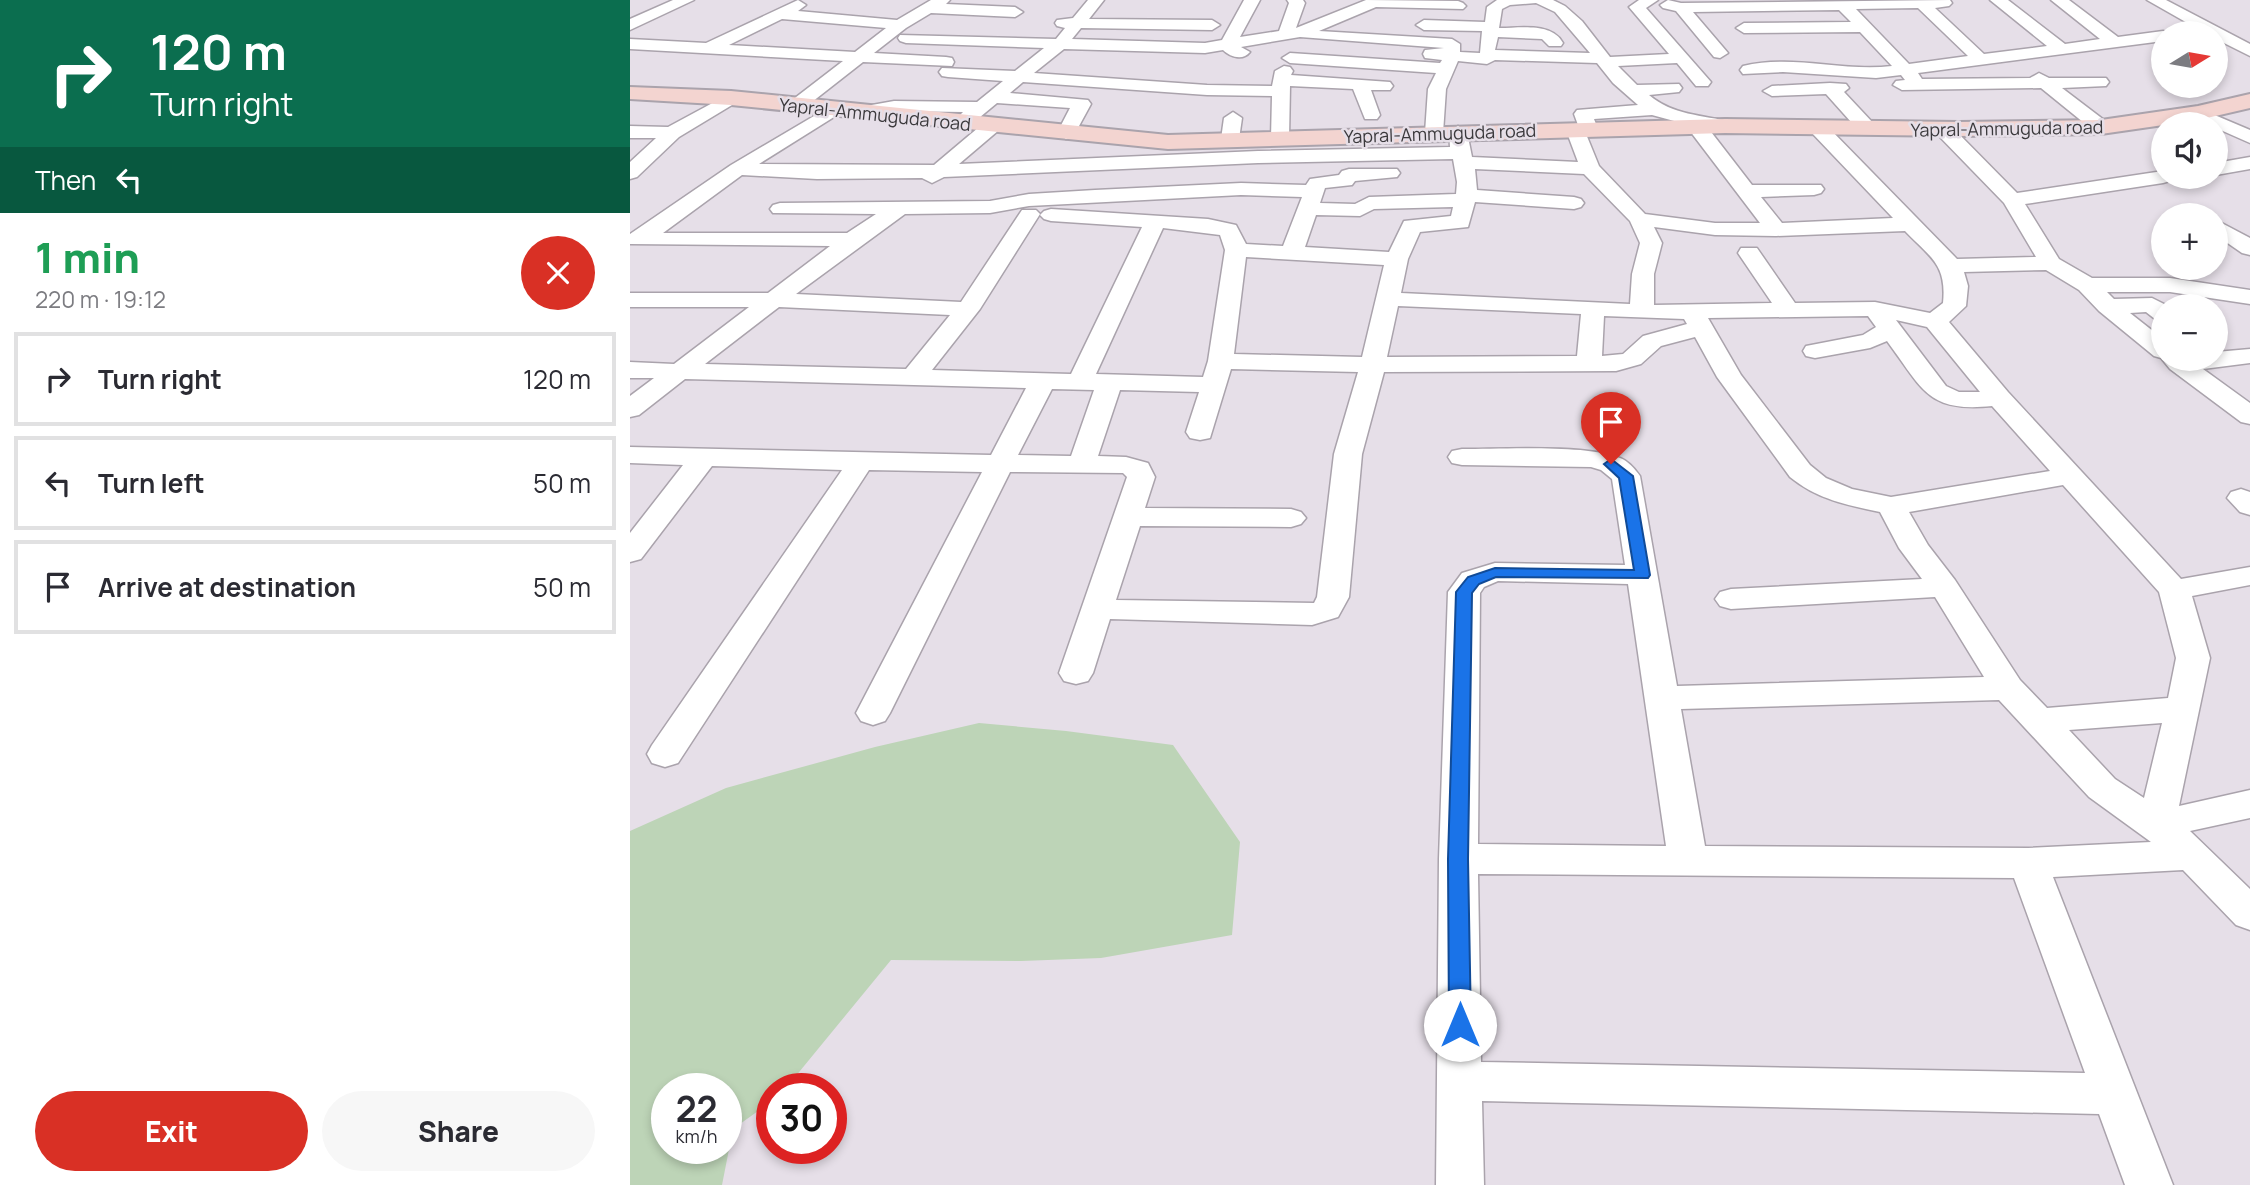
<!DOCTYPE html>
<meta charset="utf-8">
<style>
:root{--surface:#fff;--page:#f7f7f7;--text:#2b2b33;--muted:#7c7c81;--line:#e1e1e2;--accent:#d93025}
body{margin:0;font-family:Manrope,sans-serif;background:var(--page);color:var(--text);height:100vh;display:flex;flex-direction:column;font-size:26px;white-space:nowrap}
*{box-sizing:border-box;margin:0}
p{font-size:23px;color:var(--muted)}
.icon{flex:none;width:38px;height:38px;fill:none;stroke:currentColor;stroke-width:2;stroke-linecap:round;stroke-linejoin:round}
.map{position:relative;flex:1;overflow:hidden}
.panel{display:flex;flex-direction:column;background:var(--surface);width:630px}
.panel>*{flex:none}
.top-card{background:#0b6e4f;color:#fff;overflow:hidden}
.needle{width:46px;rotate:79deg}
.buttons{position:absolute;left:1521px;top:21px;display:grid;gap:14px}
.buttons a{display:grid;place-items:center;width:77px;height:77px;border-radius:50%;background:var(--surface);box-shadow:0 4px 10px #0003;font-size:35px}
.speed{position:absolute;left:21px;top:1073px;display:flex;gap:14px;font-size:35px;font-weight:700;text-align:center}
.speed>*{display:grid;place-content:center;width:91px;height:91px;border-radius:50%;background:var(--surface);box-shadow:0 4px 10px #0003;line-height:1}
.speed small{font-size:18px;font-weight:400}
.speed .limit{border:10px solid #d22;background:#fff;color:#111}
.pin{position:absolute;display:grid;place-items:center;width:60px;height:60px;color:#fff;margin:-72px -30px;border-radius:50% 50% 50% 0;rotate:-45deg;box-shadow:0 0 7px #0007}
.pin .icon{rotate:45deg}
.me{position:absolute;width:77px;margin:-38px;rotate:0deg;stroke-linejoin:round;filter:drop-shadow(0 0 5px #0008)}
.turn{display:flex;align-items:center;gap:24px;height:147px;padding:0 35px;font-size:32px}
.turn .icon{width:91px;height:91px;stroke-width:2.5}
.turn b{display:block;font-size:49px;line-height:60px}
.then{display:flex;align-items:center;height:66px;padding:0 35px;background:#0003;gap:14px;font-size:26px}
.round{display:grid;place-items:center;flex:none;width:74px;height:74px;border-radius:37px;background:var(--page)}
.summary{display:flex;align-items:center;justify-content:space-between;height:119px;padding:0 35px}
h1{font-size:42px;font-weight:800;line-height:52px;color:#1e9e55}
.primary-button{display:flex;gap:14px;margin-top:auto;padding:14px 35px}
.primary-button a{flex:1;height:80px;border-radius:42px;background:var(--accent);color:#fff;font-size:28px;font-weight:800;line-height:80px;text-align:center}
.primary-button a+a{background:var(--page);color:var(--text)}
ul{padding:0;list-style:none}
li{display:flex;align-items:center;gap:21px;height:94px;margin:0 14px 10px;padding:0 21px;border:4px solid var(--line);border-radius:0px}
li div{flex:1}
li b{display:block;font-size:26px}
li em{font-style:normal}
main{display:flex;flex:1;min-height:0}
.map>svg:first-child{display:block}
.green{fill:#bdd4b7;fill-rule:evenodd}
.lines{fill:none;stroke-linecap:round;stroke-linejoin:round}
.minor-casing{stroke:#aaa3ac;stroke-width:3}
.secondary-casing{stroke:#aaa3ac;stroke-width:4}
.minor{fill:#fff;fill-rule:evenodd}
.secondary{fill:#f3d4d0;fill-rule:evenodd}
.route{fill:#1a73e8;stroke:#114b97;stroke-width:2}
.labels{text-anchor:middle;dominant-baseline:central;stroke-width:5;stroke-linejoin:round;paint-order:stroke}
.far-street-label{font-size:18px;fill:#3b393c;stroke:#e6dfe8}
</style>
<main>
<section class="panel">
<div class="top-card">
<div class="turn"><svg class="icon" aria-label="right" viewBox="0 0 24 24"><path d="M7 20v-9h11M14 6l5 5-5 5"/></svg><div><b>120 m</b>Turn right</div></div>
<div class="then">Then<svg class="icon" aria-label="left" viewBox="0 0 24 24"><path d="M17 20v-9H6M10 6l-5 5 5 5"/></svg></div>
</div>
<div class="summary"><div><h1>1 min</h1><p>220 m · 19:12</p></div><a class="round" style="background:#d93025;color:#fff"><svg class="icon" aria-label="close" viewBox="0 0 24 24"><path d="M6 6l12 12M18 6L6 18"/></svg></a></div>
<ul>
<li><svg class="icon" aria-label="right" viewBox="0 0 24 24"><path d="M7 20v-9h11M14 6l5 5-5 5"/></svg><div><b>Turn right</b></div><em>120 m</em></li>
<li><svg class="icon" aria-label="left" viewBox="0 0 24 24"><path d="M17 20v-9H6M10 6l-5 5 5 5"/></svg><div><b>Turn left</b></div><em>50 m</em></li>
<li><svg class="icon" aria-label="arrive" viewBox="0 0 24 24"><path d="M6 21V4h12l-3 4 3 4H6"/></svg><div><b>Arrive at destination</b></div><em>50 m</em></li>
</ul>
<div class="primary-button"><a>Exit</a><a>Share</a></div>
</section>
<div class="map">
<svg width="1620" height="1185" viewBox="0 0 1620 1185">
<rect width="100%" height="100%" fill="#e6dfe8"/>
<path class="green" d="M349 723 436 731 543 745 610 842 602 935 471 958 391 961 261 960 156 1088H142V1101L103 1129 92 1185H0V831L96 788 245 747ZM37 1088H96V1148H37Z"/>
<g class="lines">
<g class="minor-casing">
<g id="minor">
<path d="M43 0H64L0 30V19Z"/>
<path d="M168 0 176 5 168 11 267 20 301 0H320L316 4 385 7 393 12 385 17 301 13 276 28 244 53 316 57 322 58 324 62 322 66 233 62 173 109 167 110 158 105 161 101 213 61 0 49V39L76 43ZM152 19 256 28 225 52 99 45Z"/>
<path d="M458 0H474L459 19 582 20 590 25 582 30 451 28 442 39 575 43 592 40 614 0H630L610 37 649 31 659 3 657 0H673L675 3 666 28 736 0 828 1 833 3 836 6 833 9 746 7 689 31 822 39 830 44V52L850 53 852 31 794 30 786 25 794 20 855 22 857 7 867 0H923L935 6 952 21 980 57 1039 54 999 7 1009 0H1028L1016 8 1081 82 1078 86H1066L1047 63 988 66 1007 85 1049 84 1052 88 1049 92 1019 95C1042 115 1072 115 1102 122L1104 126 1102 130 1078 128 1122 185H1191L1194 189 1191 193 1184 195 1131 197 1152 223 1263 218 1181 132 1179 128 1181 124H1195L1327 259 1406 257 1374 203 1306 133 1304 129 1306 125H1320L1387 193 1533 171V177H1543L1540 181 1533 183 1395 204 1429 259 1462 278H1540L1620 290V304L1540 292H1477L1484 299 1522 298 1538 306H1533V321L1525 319 1516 312 1500 313 1533 339V359H1586V352L1620 349V363L1573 369 1620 403V424L1611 422 1540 369 1531 358 1524 356 1469 311 1449 290 1416 270 1334 272 1338 286 1336 306 1319 322 1378 392 1551 579 1620 567V585L1562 596 1580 658 1549 806 1620 790V818L1560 831 1620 889V930L1606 925 1553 870 1423 877 1543 1185H1495L1469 1114 852 1101 854 1185H806L809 859 818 592 832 573 865 563 995 565 982 479 971 470 961 467 832 465 822 463 818 457 822 451 832 449C870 449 958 444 990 458 998 461 1005 469 1010 476L1047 686 1354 677 1305 597 1101 609 1090 606 1085 599 1090 592 1101 589 1292 579 1269 548 1250 512C1216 505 1187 499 1160 477L1087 377 1065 337 1031 346 1011 364 986 371 754 372 732 454 719 597 708 617 682 625 480 619 463 673 458 681 446 684 434 681 429 673 497 477 493 473 380 472 260 713 255 721 243 725 231 721 226 713 352 472 239 470 48 763 35 767 22 763 17 754 22 745 212 470 82 466 11 559 0 562V533L53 465 0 463V447L361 455 396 388 55 379 9 415 0 417V396L24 378H0V362L44 364 119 307H0V293H138L200 246 0 244V234L101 165 206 103 215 108 212 112 129 164 304 165 355 122 362 120 371 126 369 130 329 164 628 151 820 147 819 132 828 126 837 132 842 157 948 162 936 130 938 126 948 125 944 114 947 110 1008 105 983 83 967 63 865 60 857 64 828 61 816 89 813 133 804 139 795 133 798 89 806 73 660 63 652 58 660 53 810 63 812 60 795 58 793 54 795 50 814 48 670 37 611 47 620 52C613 61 600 57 593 50L575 53 434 49 404 73 577 85 642 86 645 71 654 66 660 67 663 71 661 75 760 82 763 86 760 90H741L750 115 747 119H735L723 89 660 86 659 138 650 144 641 138 642 96 577 95 393 82 380 93 458 100 461 104 443 137 436 139 427 133 440 108 367 103 338 127 331 129 322 123 333 112 264 111 231 117 222 112 225 108 264 101 347 102 373 81 318 77 312 76 309 72 312 68 385 71 414 48 276 43 270 41 268 38 270 35 426 39 435 28 427 26 425 23 427 20 443 18ZM906 3 925 12 960 53 865 50 868 37 912 39 919 46H931L933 43C922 22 890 28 869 28L872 9 880 5ZM1022 115 1059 125 1060 131 1130 223H1085L1015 214 969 166 956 134 966 133 968 129 964 119ZM823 159 827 182 826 194 739 197 725 204 690 203 695 188 722 185 725 181 767 177 770 173 767 169H719L712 171 709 175 680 179 676 185 611 183 465 190 399 194 360 201 150 203 143 205 140 209 143 213 246 214 217 233H33L112 175 187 179 292 178 302 183 314 177 628 163ZM845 169 954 174 1000 221 1010 243 1002 274 1000 304 771 293 778 259 790 232 838 227 845 202 944 209 951 207 954 203 951 199 944 197 847 190ZM611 195 672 197 653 246 616 244 606 225 578 219 421 209 414 211 410 215 414 219 421 221 512 227 441 374 302 370 350 309 410 214 406 210H392L331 302 166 294 275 214 360 213 399 206ZM823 207 821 216 774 221 759 252 675 247 686 215 730 216 744 209ZM1024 227 1085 235 1146 236 1275 231C1300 257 1317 264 1313 303L1300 313 1245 302 1165 303 1127 248H1111L1108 253 1142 303 1024 305V274L1032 243ZM533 228 590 235 595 250 578 361 573 377 466 374ZM616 257 754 265 732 357 604 354ZM768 306 951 314 947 356 757 357ZM149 307 320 315 276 369 75 364ZM974 316 1054 319 1057 324 1013 336 993 354 972 356ZM1238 316 1246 327 1233 335 1176 346 1173 351 1176 356 1185 358 1240 348 1257 341C1292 388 1297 413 1362 406L1420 471 1261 497 1222 489 1196 478 1180 465 1111 375 1078 318ZM1266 320 1297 327 1350 392H1329L1316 386ZM601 369 728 372 704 454 687 597 684 603 486 600 510 526 661 527 671 524 676 518 671 512 661 509 515 508 525 477 518 463 496 457 468 456 490 390 569 392 556 432 560 438 570 440 580 438ZM422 389 464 390 441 456 388 455ZM1433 485 1529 592 1546 658 1538 698 1417 708 1390 680 1325 580 1298 545 1279 512ZM868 581 998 584 1036 846 848 844 850 593 854 587ZM1369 700 1459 797 1521 842 1398 848 1075 846 1051 709ZM1532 723 1514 798 1485 779 1439 730ZM848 874 1384 878 1455 1073 851 1062Z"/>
<path d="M1038 0 1051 3 1320 0 1322 3 1319 6 1305 8 1354 54 1417 46 1360 0H1378L1435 44 1470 39 1421 0H1439L1488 37 1533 31 1539 33H1533V41L1288 73 1292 79 1400 78 1409 73 1419 78H1476L1479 82 1476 86 1432 88 1478 123 1480 127 1478 131H1464L1411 88 1272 90 1263 85 1266 81 1275 80 1271 75 1246 78 1153 72 1113 74 1110 70 1113 66C1162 54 1213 72 1262 66L1230 32 1114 33 1106 28 1114 23 1221 22 1209 10 1063 12 1098 53 1090 58 1084 57 1046 11 1033 8 1030 5ZM1288 8 1338 56 1279 64 1226 9Z"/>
<path d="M1517 0H1536L1620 44V56L1586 39V33H1575Z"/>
<path d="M1200 83 1216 84 1219 88 1214 92 1244 124 1246 128 1244 132H1230L1196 94 1142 96 1133 91 1142 86Z"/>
<path d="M101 93 107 94 110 98 107 102 49 137 7 177 0 179V162L26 138H0V126L38 127Z"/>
<path d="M1568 108 1620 130V143L1586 128V124C1576 124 1564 121 1559 113L1562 109Z"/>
<path d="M603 112 612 118 609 139 600 145 591 139 594 118Z"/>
<path d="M1620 157V169L1586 175V163Z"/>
<path d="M1586 220 1620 238V255L1612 253 1586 235Z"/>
<path d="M1611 489 1620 492V515L1610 512 1597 498 1601 492Z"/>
</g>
</g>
<g class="secondary-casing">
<path id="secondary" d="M0 87 101 91 538 135 1095 119 1329 122 1471 120 1568 106 1620 94V108L1568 120 1471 134 1329 136 1095 133 538 149 101 105 0 99Z"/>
</g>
<use href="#minor" class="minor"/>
<use href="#secondary" class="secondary"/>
</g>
<path class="route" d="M981 459 1003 476 1020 575 1018 578 866 577 849 584 842 593 838 859 841 1025 838 1032 830 1035 822 1032 819 1025 818 859 826 592 838 577 865 568 1004 570 989 478 974 464Z"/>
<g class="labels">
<g class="far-street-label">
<text transform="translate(245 114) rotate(6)">Yapral-Ammuguda road</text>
<text transform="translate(1377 128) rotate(-1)">Yapral-Ammuguda road</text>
<text transform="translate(810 133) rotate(-2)">Yapral-Ammuguda road</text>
</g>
</g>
</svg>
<div class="buttons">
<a><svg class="needle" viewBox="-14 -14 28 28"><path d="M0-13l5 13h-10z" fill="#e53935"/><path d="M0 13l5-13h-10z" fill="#7c7c81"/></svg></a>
<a><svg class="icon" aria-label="sound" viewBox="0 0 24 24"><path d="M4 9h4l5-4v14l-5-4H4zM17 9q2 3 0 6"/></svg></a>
<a>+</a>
<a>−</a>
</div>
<div class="speed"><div>22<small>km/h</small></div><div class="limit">30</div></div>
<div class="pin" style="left:981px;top:464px;background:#d93025"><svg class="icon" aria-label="arrive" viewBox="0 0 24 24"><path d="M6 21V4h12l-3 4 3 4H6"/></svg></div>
<svg class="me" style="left:830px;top:1025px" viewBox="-20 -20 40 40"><circle r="19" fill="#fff"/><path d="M0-13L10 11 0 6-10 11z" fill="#1a73e8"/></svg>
</div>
</main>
